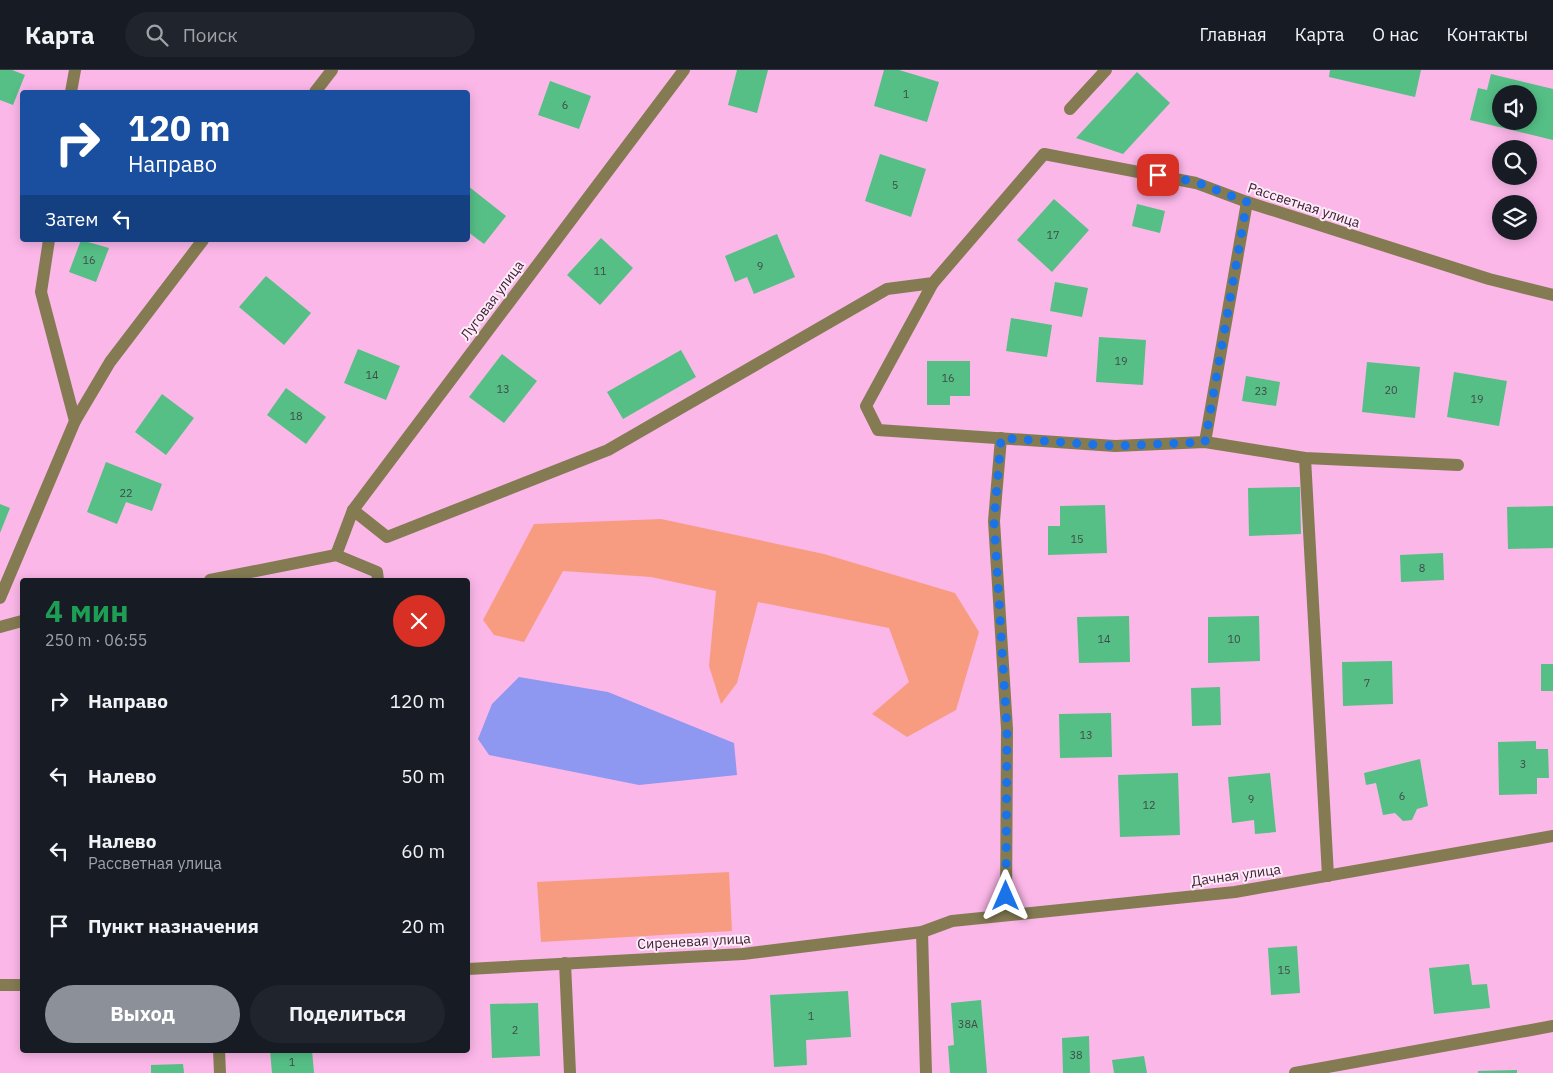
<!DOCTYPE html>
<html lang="ru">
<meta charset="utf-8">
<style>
:root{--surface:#171b24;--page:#20242c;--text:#f1f3f6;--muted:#9ea1a6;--line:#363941;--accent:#8c9099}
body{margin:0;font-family:"IBM Plex Sans",sans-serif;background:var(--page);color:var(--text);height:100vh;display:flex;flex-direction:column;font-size:19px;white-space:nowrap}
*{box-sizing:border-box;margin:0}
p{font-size:16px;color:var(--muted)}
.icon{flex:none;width:28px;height:28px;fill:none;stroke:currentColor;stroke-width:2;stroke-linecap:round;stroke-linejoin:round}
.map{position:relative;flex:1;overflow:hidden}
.drawer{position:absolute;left:20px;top:508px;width:450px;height:475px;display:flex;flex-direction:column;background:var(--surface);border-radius:5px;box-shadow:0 2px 12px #0003}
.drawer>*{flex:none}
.top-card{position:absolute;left:20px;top:20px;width:450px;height:152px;border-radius:5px;box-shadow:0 2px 12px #0003;background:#1a4fa0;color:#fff;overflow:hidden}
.buttons{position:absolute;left:1492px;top:15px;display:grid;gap:10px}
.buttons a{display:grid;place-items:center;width:45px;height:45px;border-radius:50%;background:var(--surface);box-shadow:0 2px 12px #0003;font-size:25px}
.pin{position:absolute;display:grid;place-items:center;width:42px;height:42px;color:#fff;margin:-21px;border-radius:10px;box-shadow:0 2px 8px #0006}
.me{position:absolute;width:55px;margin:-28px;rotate:0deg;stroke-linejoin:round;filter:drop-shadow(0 0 4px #0008)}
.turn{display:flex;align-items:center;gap:18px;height:105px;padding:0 25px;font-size:22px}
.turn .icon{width:65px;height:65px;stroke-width:2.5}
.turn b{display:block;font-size:35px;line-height:42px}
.then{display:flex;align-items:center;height:48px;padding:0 25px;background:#0003;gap:10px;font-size:19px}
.round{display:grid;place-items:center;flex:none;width:52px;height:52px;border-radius:26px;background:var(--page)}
.summary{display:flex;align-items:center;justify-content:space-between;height:85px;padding:0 25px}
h1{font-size:30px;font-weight:700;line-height:38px;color:#1e9e55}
.cta{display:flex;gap:10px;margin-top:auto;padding:10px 25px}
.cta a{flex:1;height:58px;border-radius:30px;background:var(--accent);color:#fff;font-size:20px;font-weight:700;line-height:58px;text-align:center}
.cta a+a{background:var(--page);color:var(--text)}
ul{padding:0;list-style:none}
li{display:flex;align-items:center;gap:15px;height:75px;padding:0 25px}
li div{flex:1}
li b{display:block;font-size:19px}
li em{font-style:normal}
header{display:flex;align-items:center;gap:30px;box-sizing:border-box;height:70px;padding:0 25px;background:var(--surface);border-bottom:1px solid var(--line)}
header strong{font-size:24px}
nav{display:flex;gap:28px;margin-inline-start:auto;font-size:18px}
.search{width:350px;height:45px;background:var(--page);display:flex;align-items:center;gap:12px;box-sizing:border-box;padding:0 18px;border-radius:28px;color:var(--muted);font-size:19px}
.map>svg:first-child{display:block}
.green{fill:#f89c81}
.water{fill:#8e98f1}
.building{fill:#55bf86;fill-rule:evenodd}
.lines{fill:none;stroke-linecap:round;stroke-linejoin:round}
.minor{stroke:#847b53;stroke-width:12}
.route{stroke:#1a73e8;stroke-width:9;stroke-dasharray:0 16.2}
.labels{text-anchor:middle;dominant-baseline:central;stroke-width:4;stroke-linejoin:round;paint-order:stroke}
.number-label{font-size:11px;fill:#424949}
.street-label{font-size:14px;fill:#3c2235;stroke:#ffeaf8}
</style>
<header>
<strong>Карта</strong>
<div class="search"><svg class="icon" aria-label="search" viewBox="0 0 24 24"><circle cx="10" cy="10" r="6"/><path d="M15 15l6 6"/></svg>Поиск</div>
<nav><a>Главная</a><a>Карта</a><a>О нас</a><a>Контакты</a></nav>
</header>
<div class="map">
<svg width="1553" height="1003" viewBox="0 0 1553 1003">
<rect width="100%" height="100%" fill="#fbb7e8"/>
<g class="green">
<path d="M661 449 824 484 955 523 979 562 956 640 907 667 872 644 909 612 889 558 758 532 737 613 721 634 709 596 716 521 651 507 563 501 524 572 494 565 483 550 534 454Z"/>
<path d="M729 802 732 861 541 872 537 812Z"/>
</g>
<path class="water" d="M519 607 608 622 734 673 737 705 639 715 489 685 478 669 492 634Z"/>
<g class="building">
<path d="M0 0H12L25 5 13 35 0 30Z"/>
<path d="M737 0H768L757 43 728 35Z"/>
<path d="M884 0H899L939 12 927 52 874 36Z"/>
<path d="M1330 0H1421L1415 27 1329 7Z"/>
<path d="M1137 2 1170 33 1123 84 1076 68Z"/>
<path d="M1491 4 1553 19V70L1470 50 1478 18 1487 20ZM1501 24H1529V51H1501Z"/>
<path d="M550 11 591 26 579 59 538 45Z"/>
<path d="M880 84 926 99 911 147 865 131Z"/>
<path d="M468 116 506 146 484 174 468 162Z"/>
<path d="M1054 129 1089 160 1052 202 1017 170Z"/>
<path d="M1137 134 1165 141 1160 163 1132 156Z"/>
<path d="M777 164 795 207 754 224 747 207 735 212 725 186Z"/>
<path d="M601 168 633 198 600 235 567 205Z"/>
<path d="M81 170 109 178 96 212 69 202Z"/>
<path d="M266 206 311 243 284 275 239 237Z"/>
<path d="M1055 212 1088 218 1082 247 1050 241Z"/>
<path d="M1011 248 1052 255 1047 287 1006 281Z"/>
<path d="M1099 267 1146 270 1143 315 1096 312Z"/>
<path d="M358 279 400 296 386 330 344 313Z"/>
<path d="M681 280 696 307 623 349 607 322Z"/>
<path d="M502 284 537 311 504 353 469 327Z"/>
<path d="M927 291H970V326H950V335H927Z"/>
<path d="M1367 292 1420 297 1415 348 1362 342Z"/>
<path d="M1454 302 1507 311 1499 356 1447 347Z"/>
<path d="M1246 306 1280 312 1276 336 1242 331Z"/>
<path d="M286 318 326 347 306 374 267 345Z"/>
<path d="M162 324 194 348 166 385 135 362Z"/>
<path d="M106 392 162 414 152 441 126 432 117 454 87 442Z"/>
<path d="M1300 417 1301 464 1249 466 1248 418Z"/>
<path d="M0 434 10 438 0 463Z"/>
<path d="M1105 435 1107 483 1048 485V456H1060V436Z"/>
<path d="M1553 436V478L1508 479 1507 437Z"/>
<path d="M1443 483 1444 510 1401 512 1400 485Z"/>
<path d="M1129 546 1130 592 1079 593 1077 547Z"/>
<path d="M1259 546 1260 591 1208 593V547Z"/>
<path d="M1392 591 1393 634 1343 636 1342 592Z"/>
<rect x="1541" y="594" width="12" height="27"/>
<path d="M1220 617 1221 655 1192 656 1191 618Z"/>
<path d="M1111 643 1112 687 1060 688 1059 644Z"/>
<path d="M1536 671V679H1548L1549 708H1537V724L1499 725 1498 672Z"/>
<path d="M1420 689 1428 736 1417 739 1412 750 1403 751 1395 743 1383 745 1376 713 1366 715 1364 703Z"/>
<path d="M1178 703 1180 765 1120 767 1118 705Z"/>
<path d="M1270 703 1276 762 1255 764 1254 750 1232 753 1228 707Z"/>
<path d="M1297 876 1300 923 1271 925 1268 878Z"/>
<path d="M1469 894 1472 915 1487 914 1490 938 1434 944 1429 898Z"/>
<path d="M848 921 851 967 806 970 807 995 774 997 770 925Z"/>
<path d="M981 930 987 1003H950L948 976 954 975 951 933Z"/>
<path d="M538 933 540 986 492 988 490 934Z"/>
<path d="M1089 966 1090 1003H1063L1062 968Z"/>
<path d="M270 980H312L314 1003H272Z"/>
<path d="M1144 986 1147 1003H1114L1112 990Z"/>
<path d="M183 994 184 1003H151V995Z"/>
<path d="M1517 1000V1003H1478V1001Z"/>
</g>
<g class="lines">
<g class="minor">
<path d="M71 22 75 0"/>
<path d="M315 22 332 0"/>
<path d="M1070 39 1106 0"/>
<path d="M49 170 41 222 75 351"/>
<path d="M933 213 866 336 878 360 1115 376 1205 372 1305 388 1458 395"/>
<path d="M1001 368 994 451 1007 659 1006 845"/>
<path d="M1205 372 1247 132"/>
<path d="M1305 388 1328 806"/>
<path d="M353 440 387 467 608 380 887 219 933 213 1044 84 1196 113 1247 132 1489 209 1553 225"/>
<path d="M336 485 353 440 684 0"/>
<path d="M210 510 336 485 377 502 378 510"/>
<path d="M0 528 75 351 110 292 203 170"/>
<path d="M0 557 22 551"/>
<path d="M922 862 926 1003"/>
<path d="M565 893 570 1003"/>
<path d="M468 899 743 884 922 862 952 851 1235 822 1553 766"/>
<path d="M0 915H22"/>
<path d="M219 980 220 1003"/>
<path d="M1295 1003 1553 956"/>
</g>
</g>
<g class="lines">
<path class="route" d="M1006 826 1007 659 994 451 1001 368 1115 376 1205 372 1247 132 1196 112 1158 105"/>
</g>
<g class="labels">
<g class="number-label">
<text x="906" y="24">1</text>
<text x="565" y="35">6</text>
<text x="895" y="115">5</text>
<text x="1053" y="165">17</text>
<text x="89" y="190">16</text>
<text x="760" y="196">9</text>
<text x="600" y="201">11</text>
<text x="1121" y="291">19</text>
<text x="372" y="305">14</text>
<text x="948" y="308">16</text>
<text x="503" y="319">13</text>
<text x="1391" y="320">20</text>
<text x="1261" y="321">23</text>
<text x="1477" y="329">19</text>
<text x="296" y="346">18</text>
<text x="126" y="423">22</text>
<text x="1077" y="469">15</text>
<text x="1422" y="498">8</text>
<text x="1104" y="569">14</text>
<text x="1234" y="569">10</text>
<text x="1367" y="613">7</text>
<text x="1086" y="665">13</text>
<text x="1523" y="694">3</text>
<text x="1402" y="726">6</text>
<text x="1251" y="729">9</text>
<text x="1149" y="735">12</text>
<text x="1284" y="900">15</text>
<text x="811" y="946">1</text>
<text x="968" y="954">38А</text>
<text x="515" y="960">2</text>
<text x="1076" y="985">38</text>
<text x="292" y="992">1</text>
</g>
<g class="street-label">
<text transform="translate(1304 135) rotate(18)">Рассветная улица</text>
<text transform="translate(492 230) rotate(-53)">Луговая улица</text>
<text transform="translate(1236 805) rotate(-8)">Дачная улица</text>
<text transform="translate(694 871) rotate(-3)">Сиреневая улица</text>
</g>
</g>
</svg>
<div class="buttons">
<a><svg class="icon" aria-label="sound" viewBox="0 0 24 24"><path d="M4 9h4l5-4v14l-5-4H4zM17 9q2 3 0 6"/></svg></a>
<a><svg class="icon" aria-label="search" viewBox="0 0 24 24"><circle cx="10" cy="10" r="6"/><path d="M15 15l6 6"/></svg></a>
<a><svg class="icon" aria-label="layers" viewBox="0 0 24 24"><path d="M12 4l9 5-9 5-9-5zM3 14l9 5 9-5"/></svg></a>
</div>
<div class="pin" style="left:1158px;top:105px;background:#d93025"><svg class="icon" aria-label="arrive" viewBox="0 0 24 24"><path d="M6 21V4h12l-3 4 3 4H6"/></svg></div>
<svg class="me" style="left:1006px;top:826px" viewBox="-20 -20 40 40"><path d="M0-17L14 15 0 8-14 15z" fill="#1a73e8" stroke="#fff" stroke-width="4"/></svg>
<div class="top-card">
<div class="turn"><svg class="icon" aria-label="right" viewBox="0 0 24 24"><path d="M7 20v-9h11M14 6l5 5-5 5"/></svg><div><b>120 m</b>Направо</div></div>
<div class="then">Затем<svg class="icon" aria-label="left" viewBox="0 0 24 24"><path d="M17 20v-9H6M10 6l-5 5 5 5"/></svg></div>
</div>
<section class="drawer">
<div class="summary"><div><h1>4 мин</h1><p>250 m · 06:55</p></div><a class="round" style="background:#d93025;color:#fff"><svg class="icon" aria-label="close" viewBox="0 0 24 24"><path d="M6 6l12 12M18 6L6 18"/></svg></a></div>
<ul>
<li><svg class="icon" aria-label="right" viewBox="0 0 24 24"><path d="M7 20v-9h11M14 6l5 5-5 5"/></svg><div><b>Направо</b></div><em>120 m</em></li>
<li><svg class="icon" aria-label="left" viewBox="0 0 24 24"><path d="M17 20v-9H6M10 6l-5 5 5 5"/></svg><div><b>Налево</b></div><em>50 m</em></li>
<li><svg class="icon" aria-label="left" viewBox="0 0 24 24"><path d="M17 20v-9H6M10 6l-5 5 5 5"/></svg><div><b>Налево</b><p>Рассветная улица</p></div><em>60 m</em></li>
<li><svg class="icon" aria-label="arrive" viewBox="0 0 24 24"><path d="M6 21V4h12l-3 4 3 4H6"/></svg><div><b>Пункт назначения</b></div><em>20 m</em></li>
</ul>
<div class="cta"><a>Выход</a><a>Поделиться</a></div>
</section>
</div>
